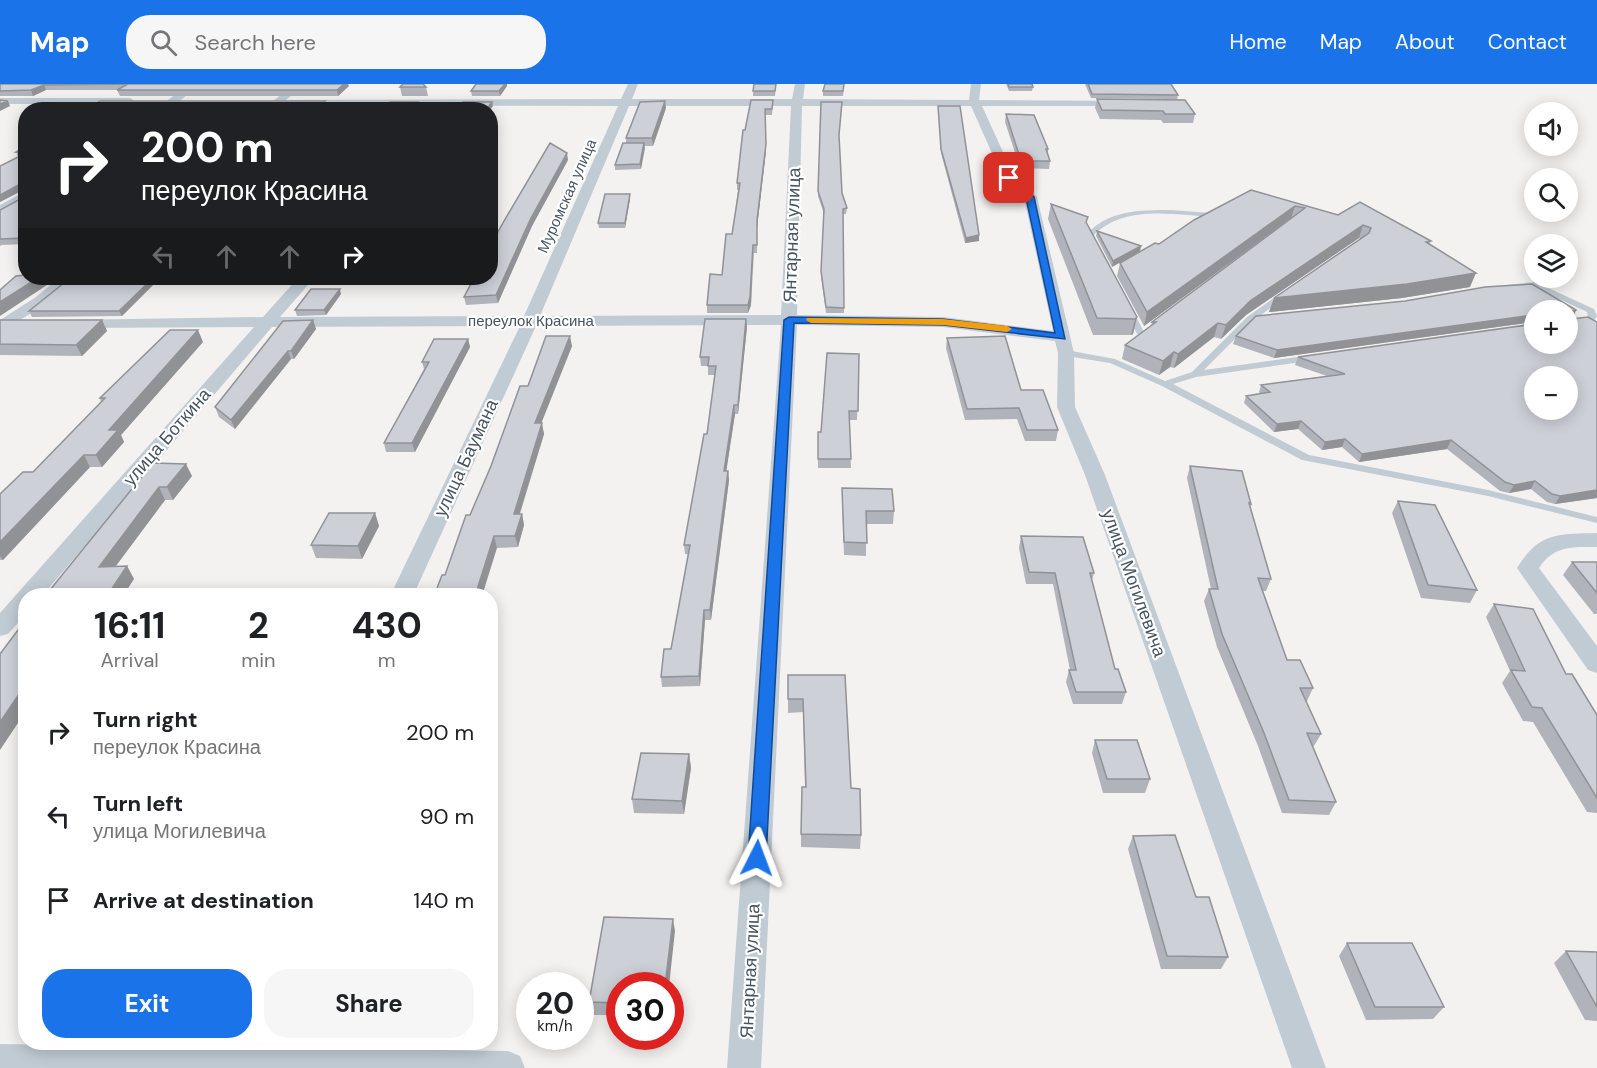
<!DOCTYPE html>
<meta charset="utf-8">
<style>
:root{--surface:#fff;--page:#f6f6f6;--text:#202124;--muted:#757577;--accent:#1a73e8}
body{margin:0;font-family:"DM Sans",sans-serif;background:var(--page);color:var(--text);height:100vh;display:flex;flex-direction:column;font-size:22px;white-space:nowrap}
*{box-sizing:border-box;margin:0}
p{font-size:20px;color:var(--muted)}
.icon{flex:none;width:33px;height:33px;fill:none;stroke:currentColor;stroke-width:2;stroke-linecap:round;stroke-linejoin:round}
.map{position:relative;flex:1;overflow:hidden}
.sheet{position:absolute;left:18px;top:504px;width:480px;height:462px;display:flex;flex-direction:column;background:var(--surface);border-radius:24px;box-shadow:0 3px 15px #0003}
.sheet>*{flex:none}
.hud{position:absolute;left:18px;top:18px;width:480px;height:183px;border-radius:24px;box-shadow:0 3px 15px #0003;background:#202124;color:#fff;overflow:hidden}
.tools{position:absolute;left:1524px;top:18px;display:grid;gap:12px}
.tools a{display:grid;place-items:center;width:54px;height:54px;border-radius:50%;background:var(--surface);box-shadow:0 3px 15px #0003;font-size:30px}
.speed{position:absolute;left:516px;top:888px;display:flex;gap:12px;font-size:30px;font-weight:700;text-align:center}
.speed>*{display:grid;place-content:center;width:78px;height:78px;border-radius:50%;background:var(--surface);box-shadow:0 3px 15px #0003;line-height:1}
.speed small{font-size:15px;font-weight:400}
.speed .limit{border:9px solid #d22;background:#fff;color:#111}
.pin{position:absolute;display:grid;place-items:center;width:51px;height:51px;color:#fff;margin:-26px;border-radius:12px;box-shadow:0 3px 9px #0006}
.me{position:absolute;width:66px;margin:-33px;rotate:3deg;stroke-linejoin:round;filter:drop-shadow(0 0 4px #0008)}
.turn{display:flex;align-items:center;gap:21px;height:126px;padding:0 24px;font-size:27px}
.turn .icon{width:78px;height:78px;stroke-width:2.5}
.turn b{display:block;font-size:42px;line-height:51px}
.lanes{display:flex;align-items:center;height:57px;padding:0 24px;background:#0003;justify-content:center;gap:30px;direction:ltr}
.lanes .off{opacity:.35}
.eta{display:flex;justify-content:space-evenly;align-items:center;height:102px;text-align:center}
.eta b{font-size:36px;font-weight:700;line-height:42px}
.cta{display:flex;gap:12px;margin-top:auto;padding:12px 24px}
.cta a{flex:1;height:69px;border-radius:24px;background:var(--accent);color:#fff;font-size:24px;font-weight:700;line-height:69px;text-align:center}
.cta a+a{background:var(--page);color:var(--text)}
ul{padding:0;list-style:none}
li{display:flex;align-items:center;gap:18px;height:84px;padding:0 24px}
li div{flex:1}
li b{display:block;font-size:22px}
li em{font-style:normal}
header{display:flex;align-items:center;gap:36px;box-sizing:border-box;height:84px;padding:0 30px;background:var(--accent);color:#fff}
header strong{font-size:28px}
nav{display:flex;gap:33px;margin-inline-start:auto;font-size:21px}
.search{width:420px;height:54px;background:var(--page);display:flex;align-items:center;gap:15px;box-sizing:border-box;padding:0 21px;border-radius:24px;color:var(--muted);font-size:22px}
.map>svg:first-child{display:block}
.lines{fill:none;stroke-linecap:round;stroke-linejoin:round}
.lane{fill:#c1cbd4;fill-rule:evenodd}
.street{fill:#c1cbd4;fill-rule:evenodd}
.wall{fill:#b0b3b9;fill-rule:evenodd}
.shaded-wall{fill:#909296}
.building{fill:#cdd0d7;stroke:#909296;stroke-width:1.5;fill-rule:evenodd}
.route{fill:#1a73e8;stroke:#114b97;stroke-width:1.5}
.slow{fill:#f59e0b}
.labels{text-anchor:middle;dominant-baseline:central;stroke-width:4.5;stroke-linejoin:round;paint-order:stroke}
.far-street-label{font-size:15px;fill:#475461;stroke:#fff}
.street-label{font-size:18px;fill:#475461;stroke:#fff}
</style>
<header>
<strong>Map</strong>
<div class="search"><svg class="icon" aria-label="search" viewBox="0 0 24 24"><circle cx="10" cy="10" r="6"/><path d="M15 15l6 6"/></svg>Search here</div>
<nav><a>Home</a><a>Map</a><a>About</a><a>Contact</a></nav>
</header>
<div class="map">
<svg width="1597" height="984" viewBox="0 0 1597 984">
<rect width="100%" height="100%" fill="#f4f2f1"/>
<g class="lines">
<g class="lane">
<path d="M1171 126 1211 129 1215 131 1211 133C1172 130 1122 121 1093 152L1098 162 1094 164H1091L1085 152C1107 126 1139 126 1171 126Z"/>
<path d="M1535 198 1594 225 1597 232 1594 237 1568 241V237L1588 233 1587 228 1534 203 1494 206 1490 204 1494 202Z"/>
<path d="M1282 208 1289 210 1253 237 1204 286 1312 271 1315 272V276L1196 293 1173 300 1309 371 1488 406 1597 433V439L1488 412 1302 376 1162 302 1110 279 1066 272 1061 269 1066 266 1115 275 1165 297 1192 288 1247 233Z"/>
<path d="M1125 223 1132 225 1145 250 1144 252 1137 250 1124 225Z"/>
</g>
<g class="street">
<path d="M189 0H201L168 26H155Z"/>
<path d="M293 0H304L275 26H263Z"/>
<path d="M628 0H638L632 15H792L795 0H805L803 15 969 16 971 0H981L979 16 1130 17 1131 19 1126 22H982L1014 92 1037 113 1074 269 1075 323 1105 391 1326 984H1292L1085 391 1057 323 1058 269 1055 257 943 243 797 241 761 984H727L781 241 536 242 413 512H390L520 242 272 243 42 512H26V530L8 550 0 552V529L254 243 73 244 67 242 65 239 67 236 263 233 298 194H314L280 233 524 232 618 22 295 21 290 18 291 16 621 15ZM629 22H791L781 231 540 232ZM802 22H971L1003 94 1024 114 1053 247 943 233 797 231Z"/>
<path d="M0 14H130L135 17 130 20H0Z"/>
<path d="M26 107V117L0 131V121Z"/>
<path d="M59 194H75L48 219 0 248V236L36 213Z"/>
<path d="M1597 449V463C1573 463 1554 461 1539 484L1597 562V589L1588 586 1517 484C1539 448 1558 450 1597 449Z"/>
<path d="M0 960 508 967 520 972 525 984H0Z"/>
</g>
</g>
<g class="wall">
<path d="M0 0H348L349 2 338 12H120L117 6H119H46L33 12H0Z"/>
<path d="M476 0H507V2L500 12H472L471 7Z"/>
<path d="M776 0 775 12H753V7Z"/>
<path d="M844 0 843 12H823V7Z"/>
<path d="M1006 0H1032L1033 3 1032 7H1009Z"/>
<path d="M1085 0H1171L1178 11 1177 15 1195 30 1193 39H1163L1161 36 1100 35 1095 24 1097 15H1168L1091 14Z"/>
<path d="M400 3H426L428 12H402Z"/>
<path d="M773 16 772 31H765L766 67 757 144V169H754L751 221 748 229H707V221L722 191 732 150 738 106H737V99L745 46Z"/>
<path d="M821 18 839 54 842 109 847 124 846 130H843L844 229H826L821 193 824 130 818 112Z"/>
<path d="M938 22 979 157 965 159 941 69Z"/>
<path d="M666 24 653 62H644L641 85 615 86V81L626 59V54Z"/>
<path d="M1006 30 1048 65V71L1050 77 1049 85 1020 84 1005 38Z"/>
<path d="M26 62V160L2 161 0 162V126L24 113 25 105 0 118V82L18 73 16 68Z"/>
<path d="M568 76 532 142 498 219 466 221 464 213Z"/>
<path d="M1251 106 1431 157 1429 160 1470 203 1402 214 1269 228 1274 214 1360 155 1359 154 1246 231 1221 255 1214 253 1174 284 1170 283 1159 291 1122 275 1125 261 1151 242 1152 238 1291 134 1144 242 1117 192 1120 179 1134 170 1112 183 1096 152 1097 147 1141 162 1140 167 1159 160Z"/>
<path d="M630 110V115L625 144H599L598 139Z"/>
<path d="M1051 120 1087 140 1137 233 1133 250 1131 251H1093L1048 135Z"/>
<path d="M74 194H113L111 196 153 201 122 232 32 233 29 227Z"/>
<path d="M1532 200 1576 226 1573 234 1571 235 1588 233 1597 238V414L1555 420 1547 418 1531 405 1509 409 1500 407 1447 365 1359 378 1342 363 1322 366 1298 345 1274 348 1244 319 1246 312 1260 310 1259 308 1261 301 1327 292 1295 281 1298 273 1534 240V260H1568V226H1534V238L1274 274 1233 260 1236 252 1256 232 1405 217 1485 203ZM1534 292H1568V326H1534Z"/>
<path d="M341 210 326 231 297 232 295 226Z"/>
<path d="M746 235 747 243 738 330H735L726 387H728L729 396 711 536H705L700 602 662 603 661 593 671 565 688 470H685L684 461 707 350 715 291H708V282H701L700 273Z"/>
<path d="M0 236H102L107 247 82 272 0 271Z"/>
<path d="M313 236 316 245 294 275H291L235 345 219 333 215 323Z"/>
<path d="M947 254 1021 306 1058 346 1056 357H1025L1017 335 965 336 946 264Z"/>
<path d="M468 255 470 263 415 368H386L384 359 424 285 422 278Z"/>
<path d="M203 258 121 351 124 358 102 383H90L3 476H0V410L33 388 101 318 100 314Z"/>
<path d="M572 262 541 339 544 350 520 430H522L524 441 518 463 497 464 445 491 470 431 528 302Z"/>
<path d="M859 270 857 336H849L851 384H818V348H821Z"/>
<path d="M153 379 192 392 173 416H165L116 482H127L134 495 45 512Z"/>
<path d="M1190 382 1251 420 1250 423 1271 495 1266 507H1263L1287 576 1313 604 1307 617H1306L1321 650 1314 662H1312L1336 718 1329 731 1282 729 1258 662 1217 563 1204 517 1209 505H1211L1187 394Z"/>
<path d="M842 404 894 427 893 440H866V472L844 471 842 417Z"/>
<path d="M1398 417 1477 506 1470 519 1421 514 1392 429Z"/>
<path d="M375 429 379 442 362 475 316 474 311 461Z"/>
<path d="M1021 452 1094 489 1092 496 1115 585 1126 608 1122 620H1073L1066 598 1069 586H1070L1053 500H1026L1019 464Z"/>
<path d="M1572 478H1597V530H1594L1563 491Z"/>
<path d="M1494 520 1566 590 1597 631V729L1587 728 1533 638 1523 637 1502 599 1510 587 1486 533Z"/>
<path d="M788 591H845L851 704 861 751 860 765 801 763V750L805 703 803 628 788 629Z"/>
<path d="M1095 656 1150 695 1145 709H1103L1092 669Z"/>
<path d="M689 670 691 684 684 730 634 729 632 715Z"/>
<path d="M1133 752 1196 813 1228 873 1221 885H1161L1128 765Z"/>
<path d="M675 847 620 902V931H592L589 918Z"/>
<path d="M1347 859 1444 923 1433 935 1366 936 1339 872Z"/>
<path d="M1566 867 1597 868V937L1585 936 1554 879Z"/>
</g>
<g class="shaded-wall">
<path d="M344 0H348L349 2 338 12 337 6Z"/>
<path d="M505 0H507V2L500 12 499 7Z"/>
<path d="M44 1 46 6 33 12 31 6Z"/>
<path d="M8 17 10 22 0 27V20Z"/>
<path d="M325 17 326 22 322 26H314Z"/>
<path d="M665 17 666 24 653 62 652 54Z"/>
<path d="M418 18 419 22 416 26H411Z"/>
<path d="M492 18 493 22 490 26H486Z"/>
<path d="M644 59 645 64 641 85 640 80Z"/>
<path d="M766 60V67L757 144V169V136Z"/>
<path d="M567 69 568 76 532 142 498 219 496 211 531 134Z"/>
<path d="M22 99 25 105 0 118V111Z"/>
<path d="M630 110V115L625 144V139Z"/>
<path d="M1295 122 1291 134 1144 242 1147 228Z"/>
<path d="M1363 141 1359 154 1246 231 1221 255 1226 241 1250 217Z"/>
<path d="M979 151V157L965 159 966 154Z"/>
<path d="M753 161 751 221 748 229V221Z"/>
<path d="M1141 162 1140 167 1112 183 1113 177Z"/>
<path d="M1476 189 1470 203 1402 214 1269 228 1274 214Z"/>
<path d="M38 194H43L47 201 0 232V218Z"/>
<path d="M105 194H113L105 201 103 196Z"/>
<path d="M151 196 153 201 122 232 119 227Z"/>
<path d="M340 205 341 210 326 231 324 226Z"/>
<path d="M1576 226 1573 234 1568 235 1570 228Z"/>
<path d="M1534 231V238L1274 274 1277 266Z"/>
<path d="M1137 233 1133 250 1131 251 1135 235Z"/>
<path d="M746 235 747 243 738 330V321Z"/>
<path d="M102 236 107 247 82 272 76 261Z"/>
<path d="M313 236 316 245 294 275 291 267Z"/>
<path d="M1218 239 1214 253 1174 284 1178 270Z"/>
<path d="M198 246 203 258 121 351 124 358 102 383 96 371 109 346Z"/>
<path d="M570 252 572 262 537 350 535 339Z"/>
<path d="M468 255 470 263 415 368 412 359Z"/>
<path d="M288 267 291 275 235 345 231 336Z"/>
<path d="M1174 268 1170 283 1159 291 1163 277Z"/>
<path d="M734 321 735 330 725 396 724 387Z"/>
<path d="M1301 337 1298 345 1274 348 1277 340Z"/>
<path d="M542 339 544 350 516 441 514 430Z"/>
<path d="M1345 355 1342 363 1322 366 1325 358Z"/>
<path d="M1451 356 1447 365 1359 378 1362 370Z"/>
<path d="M84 371 90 383 3 476 0 472V458Z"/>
<path d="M186 380 192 392 173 416 167 403Z"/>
<path d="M728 387 729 396 711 536 710 526Z"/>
<path d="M1535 397 1531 405 1509 409 1514 401Z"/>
<path d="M159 403 165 416 106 495 99 483Z"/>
<path d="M1597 406V414L1555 420 1560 412Z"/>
<path d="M375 429 379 442 362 475 358 462Z"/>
<path d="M522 430 524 441 518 463 515 452Z"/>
<path d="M494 452 497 464 482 512H475Z"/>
<path d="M127 482 134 495 123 512H107Z"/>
<path d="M704 526 705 536 700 602 699 592Z"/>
<path d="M26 600V627L0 666V638Z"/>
<path d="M689 670 691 684 684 730 682 717Z"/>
<path d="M673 835 675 847 669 902H665Z"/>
</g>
<g class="building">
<path d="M0 0H344L337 6H117L128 0 44 1 31 6 0 7Z"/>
<path d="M403 0H423L426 3H400Z"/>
<path d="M476 0H505L499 7H471Z"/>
<path d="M754 0H776L775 7H753Z"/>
<path d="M825 0H844L843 7H823Z"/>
<path d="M1008 0H1032L1033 3H1009Z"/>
<path d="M1088 0H1171L1178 11 1092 10Z"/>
<path d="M1097 15 1185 16 1195 30H1165L1163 27 1102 26Z"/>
<path d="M0 16 8 17 0 20Z"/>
<path d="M751 16H773L772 25H765L766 60 757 136V161H753L750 213 748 221H707L710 190 722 191 726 150H732L740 99H737L743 46H745Z"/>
<path d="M100 17H325L314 26H87Z"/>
<path d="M665 17 652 54H626L640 18Z"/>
<path d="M390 18H418L411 26H382Z"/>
<path d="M463 18H492L486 26H457Z"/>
<path d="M821 18H842L839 51 842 109 847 124 843 125 844 224 826 223 821 187 824 125 818 107Z"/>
<path d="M938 22H960L979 151 966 154 941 65Z"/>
<path d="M1006 30 1034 31 1048 65H1046L1050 77H1021Z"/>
<path d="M550 59 567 69 531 134 496 211 464 213 474 194H490V162L504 137Z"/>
<path d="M623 59H644L640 80 615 81Z"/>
<path d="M26 62V68H16Z"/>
<path d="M26 69V154L0 155V126L24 113 25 100 22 99 0 111V82Z"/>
<path d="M1251 106 1338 131 1360 118 1431 157 1426 158 1476 189 1407 200 1274 214 1369 149 1371 144 1363 141 1250 217 1226 241 1218 239 1178 270 1174 268 1163 277 1125 261 1156 238H1152L1305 124 1295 122 1147 228 1120 179 1155 159 1159 160 1194 136Z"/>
<path d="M605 110H630L625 139H598Z"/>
<path d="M1051 120 1088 133 1086 138 1137 233 1135 235 1097 234Z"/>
<path d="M1097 147 1141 162 1113 177Z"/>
<path d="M26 191V194H38L0 218V206L16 192Z"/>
<path d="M74 194H105L103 196H151L119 227H29L69 195H72Z"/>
<path d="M1532 200 1576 226 1570 228 1571 235 1588 233 1597 238V406L1560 412 1552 410 1535 397 1514 401 1505 398 1451 356 1362 370 1345 355 1325 358 1301 337 1277 340 1246 312 1270 308 1261 301 1345 290 1298 273 1534 240V260H1568V226H1534V231L1277 266 1236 252 1256 232 1405 217 1485 203ZM1534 292H1568V326H1534Z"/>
<path d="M311 205H340L324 226H295Z"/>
<path d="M705 235H746L738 321H734L724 387H728L710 526H704L699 592 661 593 664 565H671L690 461H684L704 350H707L716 282H708L709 273H700Z"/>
<path d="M0 236H102L76 261 0 260Z"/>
<path d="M313 236 291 267H288L231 336 215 323 283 237Z"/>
<path d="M170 246H198L109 346H118L96 371H84L0 458V410L23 388H33L105 314H100Z"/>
<path d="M546 252H570L535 339H542L514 430H522L515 452H494L475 512H434L442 491H445L466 431H470L491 382 520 302H528Z"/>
<path d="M1005 252 1021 306H1043L1058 346H1027L1019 324 967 325 947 254Z"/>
<path d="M434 255H468L412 359H384L429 278H422Z"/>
<path d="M827 269 859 270 858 327H849L851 375H818V348H821Z"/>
<path d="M153 379 186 380 167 403H159L99 483 127 482 107 512H45Z"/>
<path d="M1190 382 1242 387 1251 420 1249 419 1271 495 1258 494 1287 576H1300L1313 604H1300L1321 650 1307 649 1336 718 1289 716 1264 649 1222 550 1209 505H1218Z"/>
<path d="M842 404 892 405 894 427H866L867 459 844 458Z"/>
<path d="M1398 417 1435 421 1477 506 1428 501Z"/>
<path d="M329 429H375L358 462 311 461Z"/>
<path d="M1021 452 1083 453 1094 489H1090L1115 585H1118L1126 608H1076L1069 586H1076L1055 489 1029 488Z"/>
<path d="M1572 478H1597V509Z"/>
<path d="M1494 520 1533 525 1566 590H1572L1597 631V714L1542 624 1532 623 1511 586 1525 587Z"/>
<path d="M18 546H26V600L0 638V570Z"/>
<path d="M788 591H845L851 704 860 705 861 751 801 750 802 703H806L803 615H788Z"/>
<path d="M1095 656H1137L1150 695H1107Z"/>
<path d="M641 669 689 670 682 717 632 715Z"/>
<path d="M1175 751 1196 813H1209L1228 873 1167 872 1133 752Z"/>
<path d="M604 833 673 835 665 902H620V919L589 918Z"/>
<path d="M1347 859H1412L1444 923H1375Z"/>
<path d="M1566 867 1597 868V923Z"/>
</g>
<path class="route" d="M1006 92H1011L1034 113 1065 255 943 241 794 239 766 774 763 779 757 781 751 779 748 774 784 236 789 233 943 235 1055 249 1026 114 1006 95Z"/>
<path class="slow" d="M807 234 943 235 1007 242 1012 245 1007 248 943 241 811 239 806 236Z"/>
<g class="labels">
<g class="far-street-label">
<text transform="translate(567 112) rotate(-66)">Муромская улица</text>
<text x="531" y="237">переулок Красина</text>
</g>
<g class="street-label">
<text transform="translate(792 151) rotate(-88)">Янтарная улица</text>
<text transform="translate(167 353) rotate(-49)">улица Боткина</text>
<text transform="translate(466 374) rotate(-65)">улица Баумана</text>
<text transform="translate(1134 499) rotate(70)">улица Могилевича</text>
<text transform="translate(750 887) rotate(-87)">Янтарная улица</text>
</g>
</g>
</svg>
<div class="tools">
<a><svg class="icon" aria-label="sound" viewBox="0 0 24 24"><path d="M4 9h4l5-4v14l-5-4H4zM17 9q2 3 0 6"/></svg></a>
<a><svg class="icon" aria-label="search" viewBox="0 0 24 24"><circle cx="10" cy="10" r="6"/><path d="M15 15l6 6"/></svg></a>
<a><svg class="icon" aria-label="layers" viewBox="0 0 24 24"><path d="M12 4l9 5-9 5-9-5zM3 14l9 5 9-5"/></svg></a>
<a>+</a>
<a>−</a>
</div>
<div class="speed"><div>20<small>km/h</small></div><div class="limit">30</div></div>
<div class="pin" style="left:1009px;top:94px;background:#d93025"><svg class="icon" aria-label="arrive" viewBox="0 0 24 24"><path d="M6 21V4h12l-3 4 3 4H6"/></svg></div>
<svg class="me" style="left:757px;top:774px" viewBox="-20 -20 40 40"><path d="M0-17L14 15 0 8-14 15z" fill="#1a73e8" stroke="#fff" stroke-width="4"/></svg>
<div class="hud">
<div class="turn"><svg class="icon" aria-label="right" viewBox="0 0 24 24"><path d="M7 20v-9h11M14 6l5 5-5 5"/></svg><div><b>200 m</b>переулок Красина</div></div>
<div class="lanes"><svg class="icon off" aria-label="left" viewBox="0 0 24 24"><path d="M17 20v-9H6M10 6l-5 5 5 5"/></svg><svg class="icon off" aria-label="ahead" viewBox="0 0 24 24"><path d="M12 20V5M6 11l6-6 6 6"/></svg><svg class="icon off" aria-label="ahead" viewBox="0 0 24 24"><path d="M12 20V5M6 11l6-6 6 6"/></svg><svg class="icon" aria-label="right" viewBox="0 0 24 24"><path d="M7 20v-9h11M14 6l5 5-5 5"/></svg></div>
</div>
<section class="sheet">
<div class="eta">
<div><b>16:11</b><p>Arrival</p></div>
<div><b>2</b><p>min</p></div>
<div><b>430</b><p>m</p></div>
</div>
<ul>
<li><svg class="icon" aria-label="right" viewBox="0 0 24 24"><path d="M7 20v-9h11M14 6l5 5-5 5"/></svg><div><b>Turn right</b><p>переулок Красина</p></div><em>200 m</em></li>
<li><svg class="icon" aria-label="left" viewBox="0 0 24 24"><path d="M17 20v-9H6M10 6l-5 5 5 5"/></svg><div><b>Turn left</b><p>улица Могилевича</p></div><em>90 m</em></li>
<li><svg class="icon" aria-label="arrive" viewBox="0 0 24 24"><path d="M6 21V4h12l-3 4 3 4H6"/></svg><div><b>Arrive at destination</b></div><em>140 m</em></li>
</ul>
<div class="cta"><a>Exit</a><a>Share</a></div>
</section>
</div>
